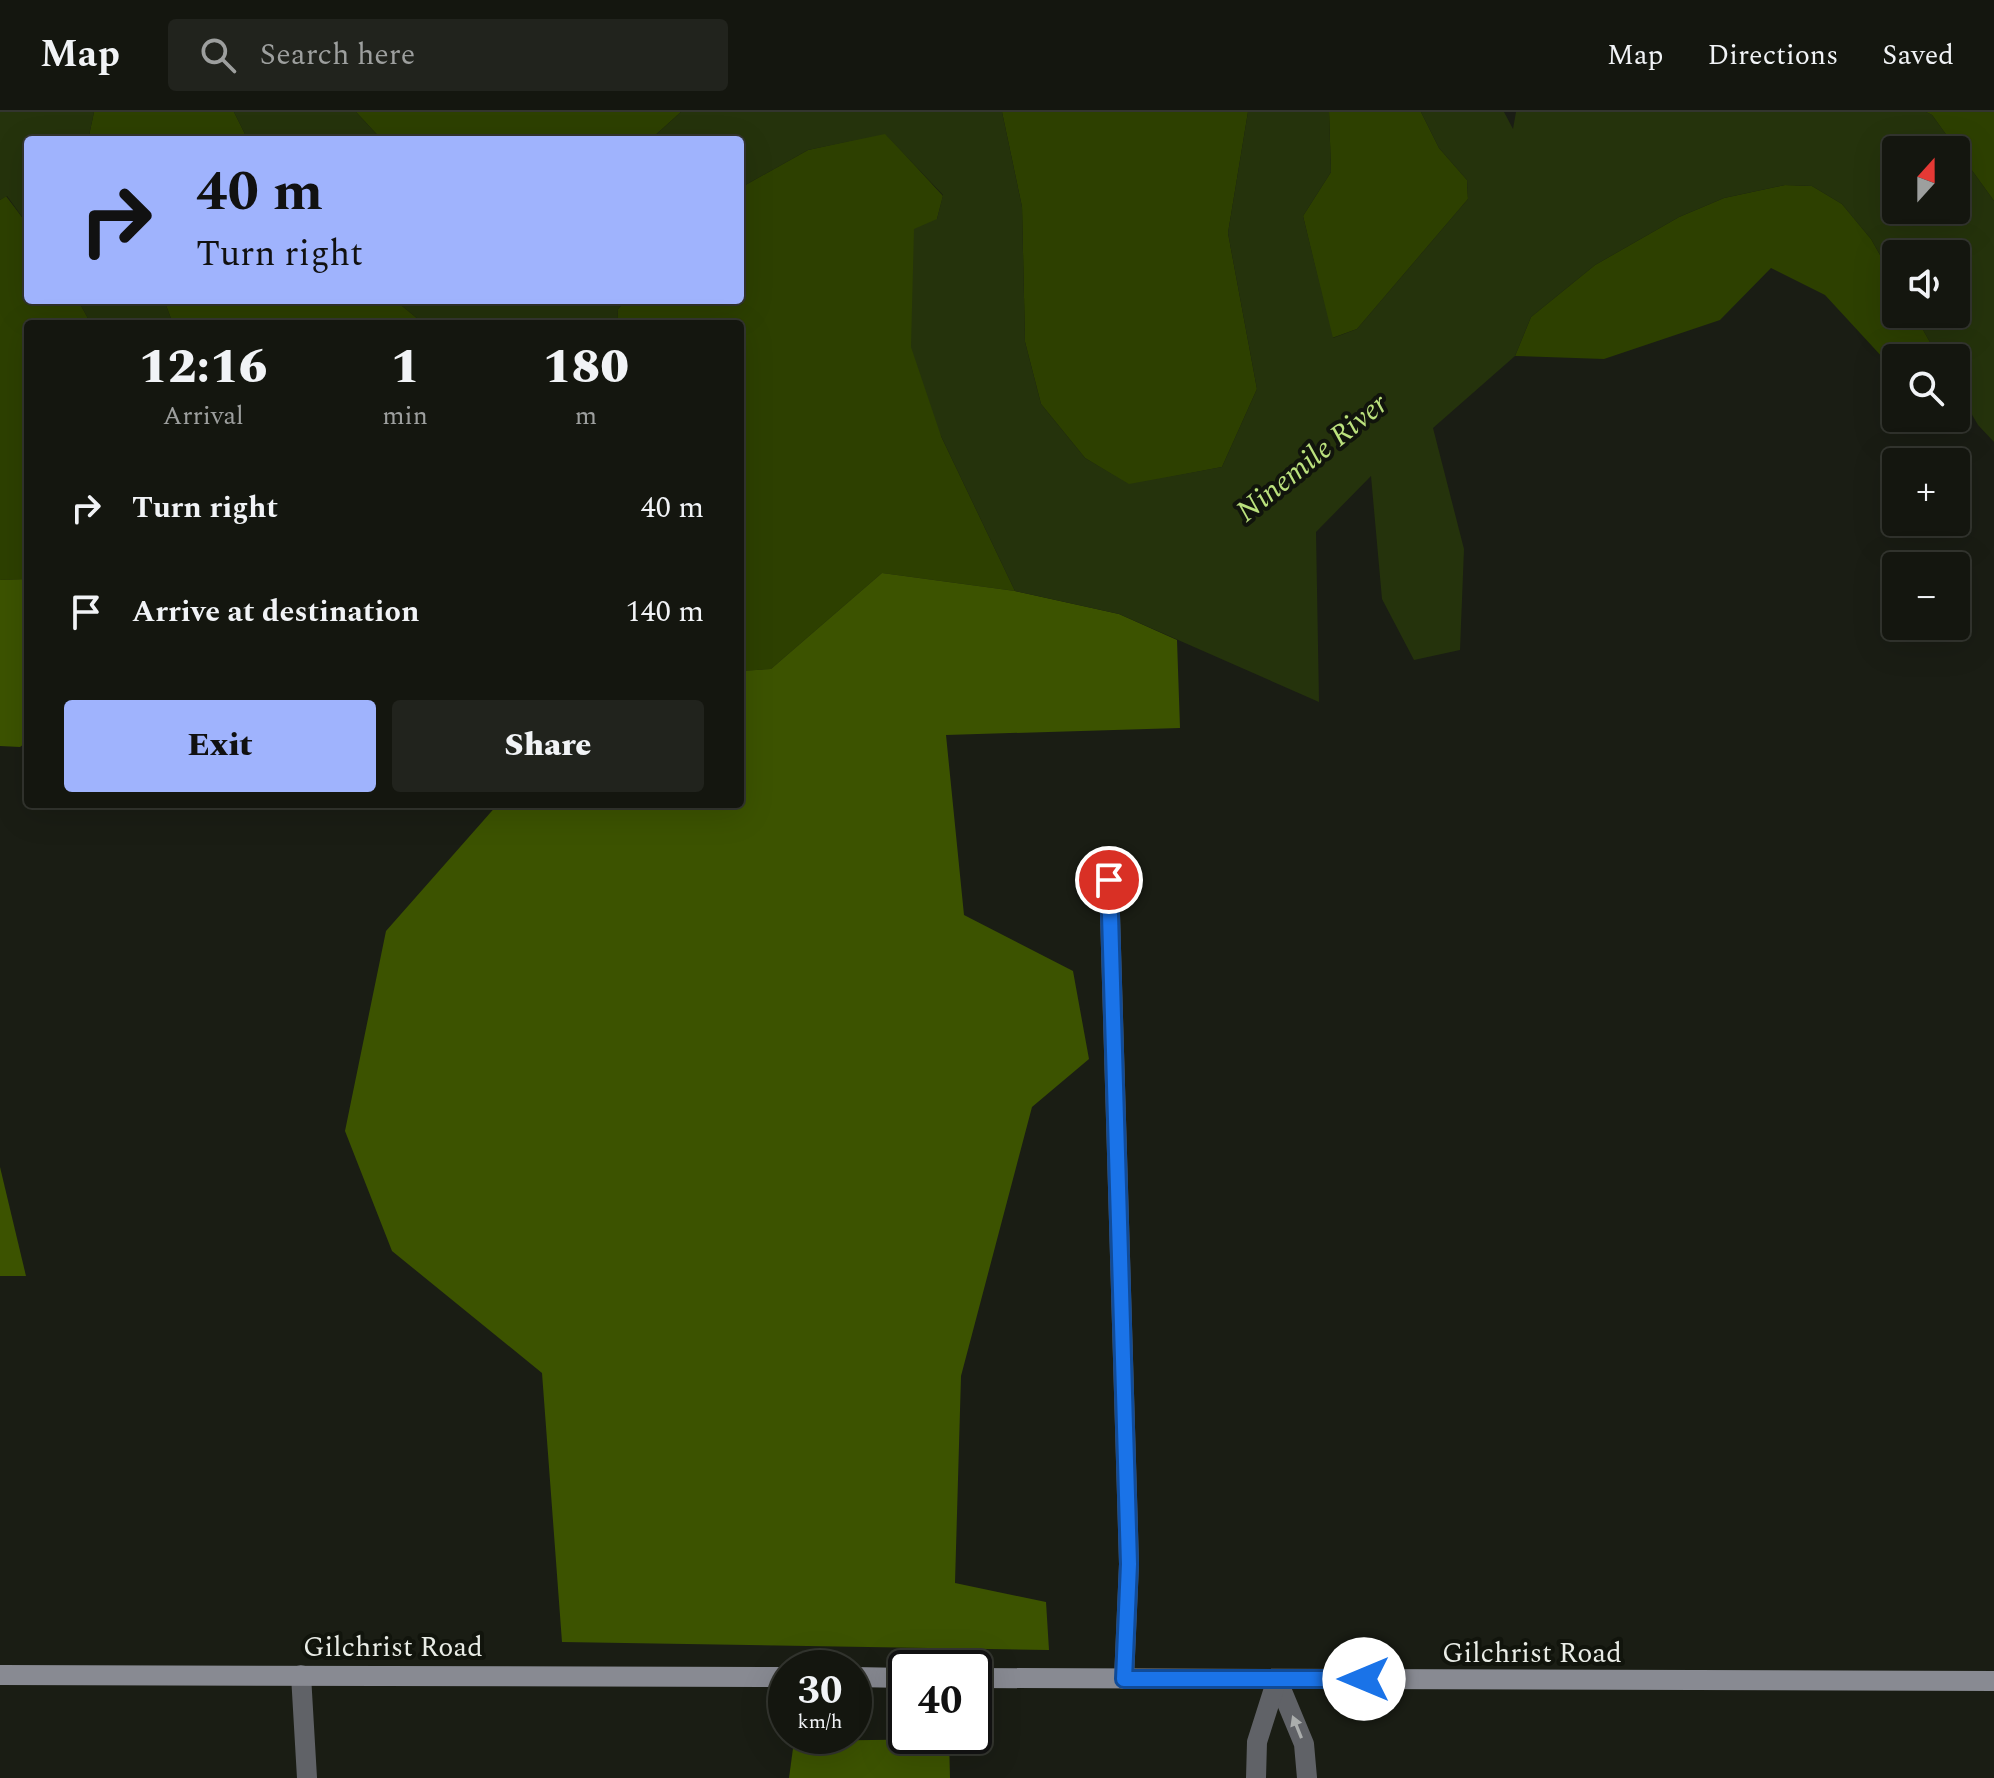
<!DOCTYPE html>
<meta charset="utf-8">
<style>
:root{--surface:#14160f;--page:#21231d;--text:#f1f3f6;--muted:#9d9f9e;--line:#33352f;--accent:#9fb3fd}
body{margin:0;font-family:Spectral,serif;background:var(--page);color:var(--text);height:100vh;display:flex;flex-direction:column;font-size:30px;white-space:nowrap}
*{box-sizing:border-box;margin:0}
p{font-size:26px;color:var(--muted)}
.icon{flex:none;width:44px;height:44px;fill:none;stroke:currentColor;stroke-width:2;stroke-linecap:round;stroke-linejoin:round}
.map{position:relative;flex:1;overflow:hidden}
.panel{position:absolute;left:24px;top:208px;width:720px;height:488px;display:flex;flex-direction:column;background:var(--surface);border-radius:8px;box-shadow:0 8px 32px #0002,0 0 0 2px var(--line)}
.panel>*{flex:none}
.guide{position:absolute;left:24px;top:24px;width:720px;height:168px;border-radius:8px;box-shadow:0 8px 32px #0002,0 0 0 2px var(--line);background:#9fb3fd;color:#111;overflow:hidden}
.needle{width:52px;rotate:21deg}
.tools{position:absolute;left:1882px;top:24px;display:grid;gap:16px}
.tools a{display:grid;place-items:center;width:88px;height:88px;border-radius:8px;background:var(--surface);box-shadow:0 8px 32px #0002,0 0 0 2px var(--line);font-size:40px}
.speed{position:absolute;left:768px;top:1538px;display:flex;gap:16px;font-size:40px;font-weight:700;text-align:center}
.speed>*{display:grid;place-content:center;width:104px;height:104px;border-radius:50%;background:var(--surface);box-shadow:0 8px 32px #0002,0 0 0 2px var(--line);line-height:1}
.speed small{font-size:20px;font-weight:400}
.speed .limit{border:4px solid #111;border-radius:12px;background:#fff;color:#111}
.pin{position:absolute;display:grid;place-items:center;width:68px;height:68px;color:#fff;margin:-34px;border:4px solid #fff;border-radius:50%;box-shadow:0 2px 8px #0007}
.me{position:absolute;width:88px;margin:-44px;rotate:270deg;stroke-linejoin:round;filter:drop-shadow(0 0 6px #0008)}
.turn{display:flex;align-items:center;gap:28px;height:168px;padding:0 40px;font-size:36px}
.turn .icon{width:104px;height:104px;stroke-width:2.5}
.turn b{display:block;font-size:56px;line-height:68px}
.eta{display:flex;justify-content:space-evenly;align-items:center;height:136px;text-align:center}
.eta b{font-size:48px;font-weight:800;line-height:56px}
.action{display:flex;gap:16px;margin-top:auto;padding:16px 40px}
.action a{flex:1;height:92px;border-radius:8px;background:var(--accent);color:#111;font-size:32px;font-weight:800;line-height:92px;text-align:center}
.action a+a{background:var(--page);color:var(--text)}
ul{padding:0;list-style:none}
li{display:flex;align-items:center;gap:24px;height:104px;padding:0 40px}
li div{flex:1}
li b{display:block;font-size:30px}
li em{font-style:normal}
header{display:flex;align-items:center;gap:48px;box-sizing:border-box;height:112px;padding:0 40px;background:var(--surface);border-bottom:2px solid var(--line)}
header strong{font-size:38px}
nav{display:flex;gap:44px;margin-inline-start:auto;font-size:28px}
.search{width:560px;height:72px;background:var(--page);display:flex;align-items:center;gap:20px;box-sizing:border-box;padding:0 28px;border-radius:8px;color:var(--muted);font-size:30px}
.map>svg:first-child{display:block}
.green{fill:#2d4000}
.forest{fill:#3c5300}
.water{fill:#25330c;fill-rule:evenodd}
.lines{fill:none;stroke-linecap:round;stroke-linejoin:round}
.lane{stroke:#606267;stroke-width:20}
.street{stroke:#606267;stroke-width:20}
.secondary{stroke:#888a92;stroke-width:20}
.oneway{fill:#abaead}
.route-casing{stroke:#114b97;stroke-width:20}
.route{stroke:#1a73e8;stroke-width:14}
.labels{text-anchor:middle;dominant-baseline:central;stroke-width:8;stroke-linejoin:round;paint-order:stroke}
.street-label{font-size:28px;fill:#e9ece6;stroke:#11140c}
.water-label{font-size:30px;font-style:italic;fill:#bbe17d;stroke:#11140c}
</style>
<header>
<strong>Map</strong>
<div class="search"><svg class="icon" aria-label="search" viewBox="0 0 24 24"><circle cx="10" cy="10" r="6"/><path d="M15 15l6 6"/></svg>Search here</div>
<nav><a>Map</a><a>Directions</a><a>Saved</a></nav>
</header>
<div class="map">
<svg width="1994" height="1666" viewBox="0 0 1994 1666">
<rect width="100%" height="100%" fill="#1a1d14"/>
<g class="green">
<path d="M94 0H234L248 28H88Z"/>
<path d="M356 0H681L650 28H382Z"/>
<path d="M1002 0H1248L1228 121 1257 277 1222 355 1129 373 1085 346 1041 292 1025 230 1022 95Z"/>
<path d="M1329 0H1421L1439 36 1467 68 1468 87 1357 217 1332 226 1303 104 1331 60Z"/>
<path d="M1926 0H1994V89L1932 3Z"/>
<path d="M885 21 943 84 937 107 941 324 1015 479 882 461 771 557 740 559V212H617L618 197 626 188H740V76L808 38Z"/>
<path d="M1785 73 1812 74 1842 92 1871 127 1896 171V202H1914L1939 246H1896V260L1825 183 1771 156 1720 208 1604 247 1515 244 1531 205 1595 153 1679 105 1724 86Z"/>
<path d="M6 84 28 113V188H78L91 212H28V467L0 468V88Z"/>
<path d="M164 188H395L424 212H173Z"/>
</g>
<g class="forest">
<path d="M882 461 1015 479 1119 502 1177 528 1180 616 946 623 964 803 1073 859 1089 947 1032 995 961 1264 955 1471 1046 1490 1049 1538 562 1530 542 1261 392 1139 345 1019 386 819 498 692H740V559L771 557Z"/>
<path d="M28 467V629L20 635 0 634V468Z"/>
<path d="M0 1055 26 1164H0Z"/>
<path d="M949 1627 950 1666H789L794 1629Z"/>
</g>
<g class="water">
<path d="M0 0H94L88 28H28V113L7 84 0 88Z"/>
<path d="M234 0H356L382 28H248Z"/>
<path d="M681 0H1002L1022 95 1025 230 1041 292 1085 346 1129 372 1222 355 1257 277 1228 121 1248 0H1329L1331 60 1303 104 1333 226 1357 217 1468 87 1467 68 1439 36 1421 0H1504L1513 17 1516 0H1926L1932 3 1994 89V330L1978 313 1956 275V246H1939L1914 202H1956V142H1896V171L1871 127 1842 92 1812 74 1785 73 1724 86 1679 105 1595 153 1531 205 1515 244 1433 316 1464 437 1460 538 1414 548 1382 487 1371 364 1316 420 1319 590 1119 502 1015 479 941 324 911 235 914 117 937 107 943 83 885 22 808 38 740 76V28H650ZM1956 38V98H1896V38Z"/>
<path d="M78 188H164L173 212H91Z"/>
<path d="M395 188H626L618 197 617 212H424Z"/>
</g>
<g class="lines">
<g class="lane">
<path d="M1109 768 1129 1452 1124 1567"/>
<path d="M301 1563 307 1666"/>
</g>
<g class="street">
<path d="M1277 1567 1304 1632 1307 1666"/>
<path d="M1256 1666 1257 1630 1277 1567"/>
</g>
<g class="secondary">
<path d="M0 1563 786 1565"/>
<path d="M854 1565 906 1566"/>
<path d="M974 1566 1994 1569"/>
</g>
</g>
<defs><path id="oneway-solid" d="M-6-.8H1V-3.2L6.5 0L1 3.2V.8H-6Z" transform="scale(2)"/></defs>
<use class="oneway" href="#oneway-solid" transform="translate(1297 1615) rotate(-112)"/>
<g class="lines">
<g class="route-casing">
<path id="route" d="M1109 768 1129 1452 1124 1567H1364"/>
</g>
<use href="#route" class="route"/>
</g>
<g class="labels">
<g class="street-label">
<text x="393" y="1535">Gilchrist Road</text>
<text x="1532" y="1541">Gilchrist Road</text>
</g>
<g class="water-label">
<text transform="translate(1312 346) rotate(-39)">Ninemile River</text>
</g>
</g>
</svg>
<div class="tools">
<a><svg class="needle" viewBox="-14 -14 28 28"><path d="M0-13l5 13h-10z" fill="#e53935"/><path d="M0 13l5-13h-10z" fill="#9d9f9e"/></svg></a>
<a><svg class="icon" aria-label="sound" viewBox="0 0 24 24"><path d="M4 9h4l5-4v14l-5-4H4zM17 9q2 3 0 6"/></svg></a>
<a><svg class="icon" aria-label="search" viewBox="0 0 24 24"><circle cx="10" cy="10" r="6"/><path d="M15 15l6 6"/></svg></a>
<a>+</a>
<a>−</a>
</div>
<div class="speed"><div>30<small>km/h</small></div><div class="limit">40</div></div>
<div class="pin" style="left:1109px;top:768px;background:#d93025"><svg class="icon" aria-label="arrive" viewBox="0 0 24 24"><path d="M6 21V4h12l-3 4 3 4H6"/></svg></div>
<svg class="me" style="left:1364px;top:1567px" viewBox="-20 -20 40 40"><circle r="19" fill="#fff"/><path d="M0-13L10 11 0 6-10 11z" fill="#1a73e8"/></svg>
<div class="guide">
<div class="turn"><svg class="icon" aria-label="right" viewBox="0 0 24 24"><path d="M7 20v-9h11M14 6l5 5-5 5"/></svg><div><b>40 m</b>Turn right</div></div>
</div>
<section class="panel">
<div class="eta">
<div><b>12:16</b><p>Arrival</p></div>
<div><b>1</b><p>min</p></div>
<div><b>180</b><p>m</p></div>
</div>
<ul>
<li><svg class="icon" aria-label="right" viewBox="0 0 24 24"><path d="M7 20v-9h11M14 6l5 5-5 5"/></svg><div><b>Turn right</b></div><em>40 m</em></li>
<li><svg class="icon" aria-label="arrive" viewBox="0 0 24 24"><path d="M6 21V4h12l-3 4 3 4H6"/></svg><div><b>Arrive at destination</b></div><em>140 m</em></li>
</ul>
<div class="action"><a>Exit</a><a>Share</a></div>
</section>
</div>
